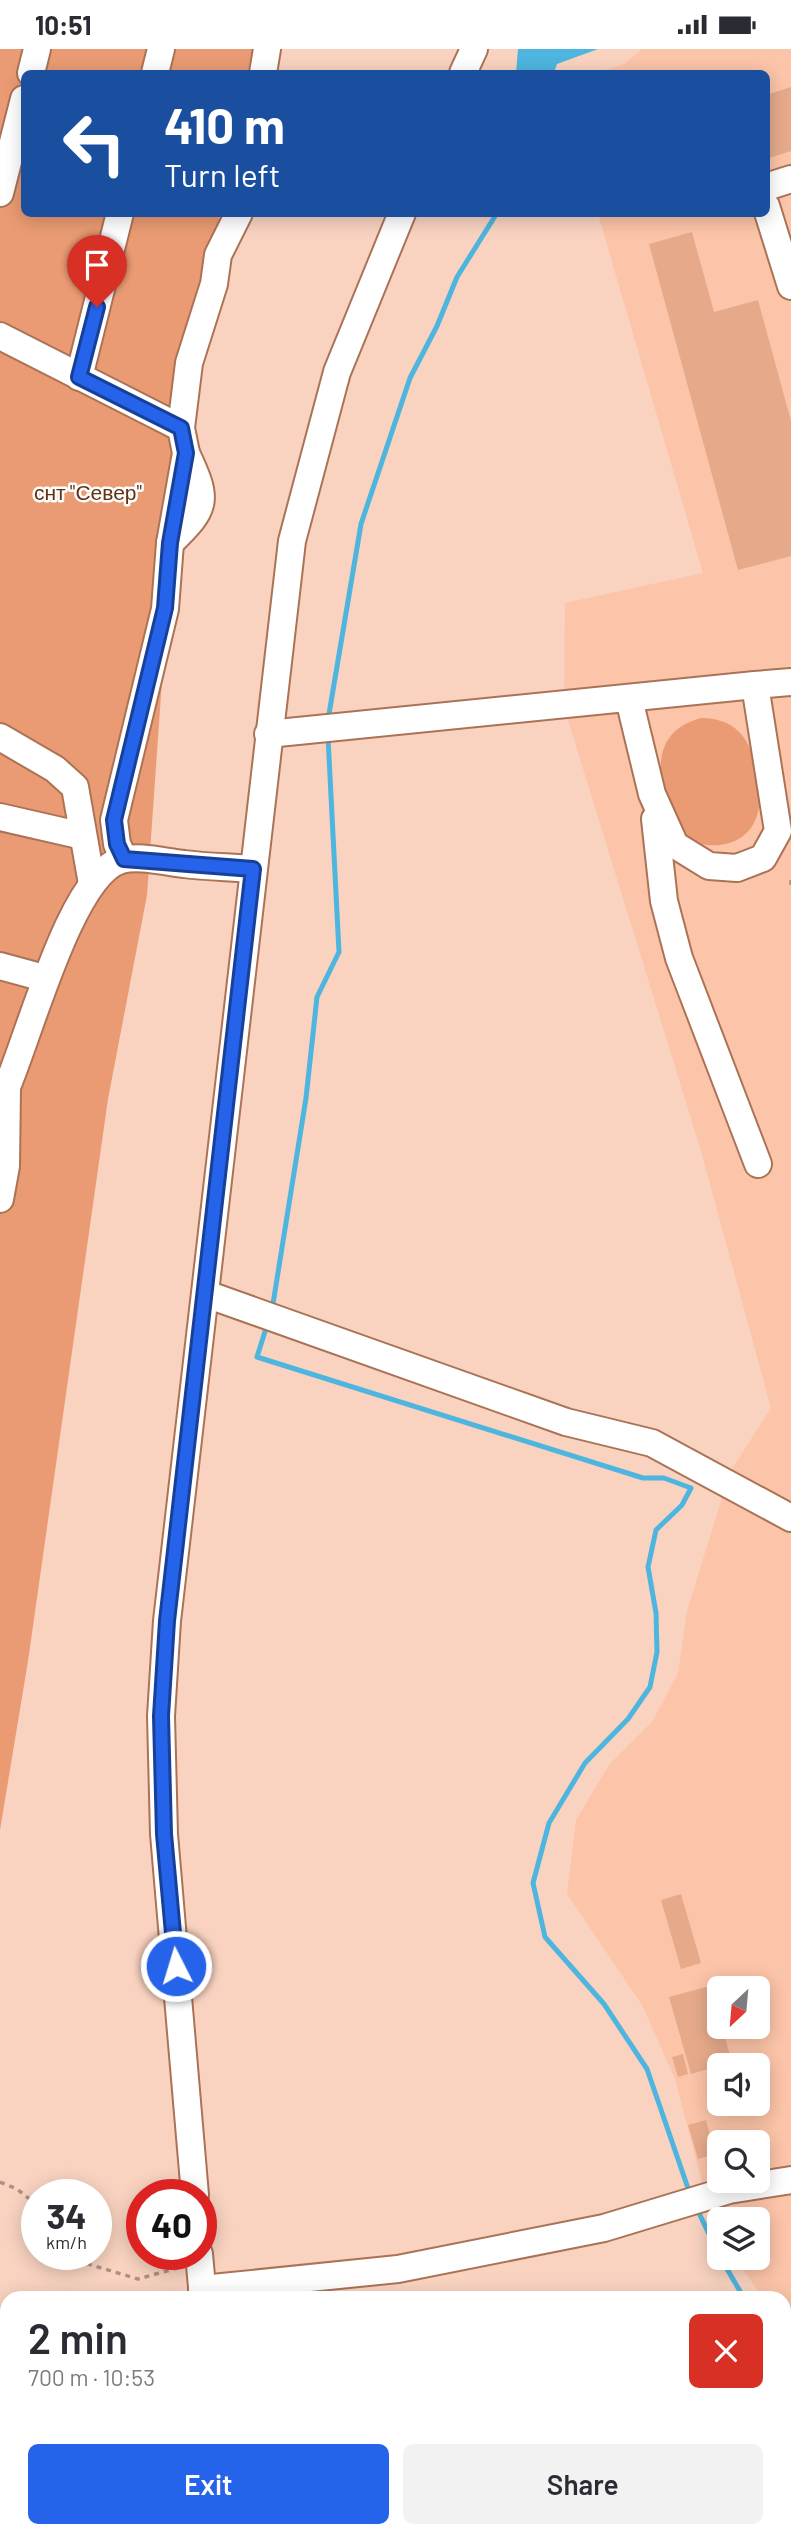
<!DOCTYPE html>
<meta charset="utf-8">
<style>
:root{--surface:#fff;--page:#f2f2f3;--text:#2b2b33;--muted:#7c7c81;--accent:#2563eb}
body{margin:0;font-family:Barlow,sans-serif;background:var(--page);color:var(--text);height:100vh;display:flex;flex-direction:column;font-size:26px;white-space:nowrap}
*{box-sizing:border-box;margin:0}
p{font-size:23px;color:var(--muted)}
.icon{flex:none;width:38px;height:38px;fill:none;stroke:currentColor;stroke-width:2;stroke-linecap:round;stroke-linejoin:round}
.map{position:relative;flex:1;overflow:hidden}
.panel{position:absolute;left:0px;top:2242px;width:791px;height:247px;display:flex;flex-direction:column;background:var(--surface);border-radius:21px 21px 0 0;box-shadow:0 4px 18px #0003}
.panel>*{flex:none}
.guide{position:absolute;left:21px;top:21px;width:749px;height:147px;border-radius:10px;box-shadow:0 4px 18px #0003;background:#1a4fa0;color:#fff;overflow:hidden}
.needle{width:46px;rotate:206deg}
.tools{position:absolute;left:707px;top:1927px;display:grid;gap:14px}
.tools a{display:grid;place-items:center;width:63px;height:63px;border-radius:10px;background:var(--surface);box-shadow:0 4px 18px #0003;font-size:35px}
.speed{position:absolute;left:21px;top:2130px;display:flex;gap:14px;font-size:35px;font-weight:700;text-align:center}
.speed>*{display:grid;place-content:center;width:91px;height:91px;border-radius:50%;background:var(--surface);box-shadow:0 4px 18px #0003;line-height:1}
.speed small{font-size:18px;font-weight:400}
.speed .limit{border:10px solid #d22;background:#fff;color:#111}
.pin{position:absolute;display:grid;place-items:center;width:60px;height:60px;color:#fff;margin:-72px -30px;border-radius:50% 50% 50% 0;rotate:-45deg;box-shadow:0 0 7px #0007}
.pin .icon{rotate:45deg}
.me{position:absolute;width:77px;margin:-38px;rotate:355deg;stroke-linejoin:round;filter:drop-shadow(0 0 5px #0008)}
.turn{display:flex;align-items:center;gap:24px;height:147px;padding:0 28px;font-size:32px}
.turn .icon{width:91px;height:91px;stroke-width:2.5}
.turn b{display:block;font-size:49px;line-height:60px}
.round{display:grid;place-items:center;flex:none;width:74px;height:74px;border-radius:10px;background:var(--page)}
.overview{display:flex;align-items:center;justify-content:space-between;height:119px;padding:0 28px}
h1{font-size:42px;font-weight:600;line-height:52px}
.cta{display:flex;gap:14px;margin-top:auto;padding:14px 28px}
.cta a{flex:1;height:80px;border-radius:10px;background:var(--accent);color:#fff;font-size:28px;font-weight:600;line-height:80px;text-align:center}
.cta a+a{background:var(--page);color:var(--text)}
.status{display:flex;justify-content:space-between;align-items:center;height:49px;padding:0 35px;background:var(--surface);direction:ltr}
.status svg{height:19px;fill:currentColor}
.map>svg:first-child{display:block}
.built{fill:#fcc4a8;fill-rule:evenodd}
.green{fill:#ea9b73}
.water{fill:#4eb5df}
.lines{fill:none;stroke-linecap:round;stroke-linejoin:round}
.stream{stroke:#4eb5df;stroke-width:5}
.building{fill:#e6aa8b}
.minor-casing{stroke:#ab7356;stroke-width:30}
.path{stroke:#b0907f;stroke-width:3.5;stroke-dasharray:5 5;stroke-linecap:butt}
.minor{stroke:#fff;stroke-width:26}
.route-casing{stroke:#184099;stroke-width:18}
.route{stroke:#2563eb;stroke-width:12}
.labels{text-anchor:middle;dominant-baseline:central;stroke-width:5;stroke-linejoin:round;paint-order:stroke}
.park-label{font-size:21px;fill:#643012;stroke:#fdfdfd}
</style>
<div class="status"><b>10:51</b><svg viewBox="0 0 49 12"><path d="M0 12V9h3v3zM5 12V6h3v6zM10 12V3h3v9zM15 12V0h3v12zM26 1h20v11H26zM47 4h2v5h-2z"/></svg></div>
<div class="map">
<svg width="791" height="2487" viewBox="0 0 791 2487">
<rect width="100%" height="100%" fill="#f9d3c0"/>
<g class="built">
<path d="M642 0H791V2335L784 2294V2249H763L735 2209 758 2208V2170H719V2174L703 2136 675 2030 642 1956 567 1845 576 1771 609 1716 652 1673 678 1624 687 1562 730 1423 771 1359 701 1102 564 658 565 554 703 524 598 165 766 164V24H597L624 15ZM719 1939H758V1978H719ZM719 2016H758V2054H719ZM719 2093H758V2132H719Z"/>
<path d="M791 2339V2487H726V2482H784V2352Z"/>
</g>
<g class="green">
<path d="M0 0H259L253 24H24V164L220 165 177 368 0 279Z"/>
<path d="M0 298 173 387 178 403 147 846 108 1050 28 1612 0 1781Z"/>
<path d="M702 669C740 670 752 694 758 728 764 758 757 792 719 796 684 800 672 771 664 742 655 707 664 678 702 669Z"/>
</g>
<path class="water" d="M518 0H598L557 15 554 24H516Z"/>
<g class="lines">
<g class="stream">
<path d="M328 671 361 475 410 329 437 277 457 228 497 164"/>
<path d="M272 1261 306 1049 317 948 339 903 328 688"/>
<path d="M268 1273 257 1308 643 1429H664L691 1439 682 1456 656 1481 648 1518 656 1564 657 1603 650 1638 628 1670 585 1714 549 1774 533 1834 545 1888 604 1955 647 2020 690 2145"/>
<path d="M697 2160 719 2206"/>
<path d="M720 2208 744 2249"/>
<path d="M709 2487V2482"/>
</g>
</g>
<g class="building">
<path d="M791 38V102L766 110V46Z"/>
<path d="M692 183 714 263 758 251 791 372V507L738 521 649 195Z"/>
<path d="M681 1845 701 1914 681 1920 661 1851Z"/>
<path d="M710 1937 719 1978H722L732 2013 691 2025 669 1948Z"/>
<path d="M683 2005 688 2025 678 2028 672 2008Z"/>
<path d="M706 2071 715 2105 698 2110 688 2076Z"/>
</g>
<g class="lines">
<g class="minor-casing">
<g id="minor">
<path d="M31 24 37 0"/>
<path d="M155 24 161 0"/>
<path d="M263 24 267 0"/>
<path d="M463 24 474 0"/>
<path d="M766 138 791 130"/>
<path d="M0 144 24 50"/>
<path d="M766 157 791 237"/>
<path d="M0 287 181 379"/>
<path d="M79 328 120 164"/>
<path d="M170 494C208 458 208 451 186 404"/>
<path d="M755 636 791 633"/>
<path d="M268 685 755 636 778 782 763 809 737 819 709 817 675 796 652 745 629 650"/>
<path d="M0 688 55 720 75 738 92 835"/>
<path d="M0 768 83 787"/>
<path d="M655 770 664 852 679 909 758 1115"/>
<path d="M124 810 117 795 114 771 165 560 170 494 186 404 181 379 189 314 214 235 218 206 239 164"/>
<path d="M0 917 44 929"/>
<path d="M0 1054C25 1005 68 827 121 811 140 806 164 813 184 815 207 818 230 818 253 820"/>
<path d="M0 1150 6 1117 7 1040 4 1039"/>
<path d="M206 1245 566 1373 652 1394 791 1469"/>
<path d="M195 2146 164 1785 161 1667 167 1572 292 492 337 323 402 164"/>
<path d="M199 2205 203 2249"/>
<path d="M202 2240 398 2220 604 2179 729 2141 791 2131"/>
<path d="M224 2482 225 2487"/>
</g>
</g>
<g class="path">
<path d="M791 831V837"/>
<path d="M0 2133 17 2140 37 2156"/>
<path d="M70 2205 78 2212 138 2230 181 2218"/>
</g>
<use href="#minor" class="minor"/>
</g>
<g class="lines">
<g class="route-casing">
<path id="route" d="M97 258 79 328 181 379 186 404 170 494 165 559 114 771 117 795 124 810 253 820 167 1572 161 1667 164 1785 176 1917"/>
</g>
<use href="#route" class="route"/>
</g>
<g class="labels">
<g class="park-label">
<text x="88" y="442">снт "Север"</text>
</g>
</g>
</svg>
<div class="tools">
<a><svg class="needle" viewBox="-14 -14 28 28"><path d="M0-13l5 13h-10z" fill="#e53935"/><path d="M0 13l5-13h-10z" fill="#7c7c81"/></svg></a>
<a><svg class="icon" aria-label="sound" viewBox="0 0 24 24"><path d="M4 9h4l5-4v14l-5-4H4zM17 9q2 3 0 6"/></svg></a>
<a><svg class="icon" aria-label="search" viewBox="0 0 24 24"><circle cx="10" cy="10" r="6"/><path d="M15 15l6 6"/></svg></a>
<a><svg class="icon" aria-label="layers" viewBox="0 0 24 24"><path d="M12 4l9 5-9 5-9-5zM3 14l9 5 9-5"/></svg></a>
</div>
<div class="speed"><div>34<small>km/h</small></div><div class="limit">40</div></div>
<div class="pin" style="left:97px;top:258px;background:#d93025"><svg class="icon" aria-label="arrive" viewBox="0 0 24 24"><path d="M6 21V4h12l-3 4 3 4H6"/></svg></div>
<svg class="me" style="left:176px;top:1917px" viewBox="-20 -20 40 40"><circle r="17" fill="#2563eb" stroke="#fff" stroke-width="3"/><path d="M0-11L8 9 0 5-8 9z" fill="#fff"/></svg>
<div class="guide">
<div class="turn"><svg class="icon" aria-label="left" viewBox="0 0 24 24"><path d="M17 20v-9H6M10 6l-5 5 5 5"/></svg><div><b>410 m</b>Turn left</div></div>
</div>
<section class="panel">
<div class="overview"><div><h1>2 min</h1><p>700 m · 10:53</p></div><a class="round" style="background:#d93025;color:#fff"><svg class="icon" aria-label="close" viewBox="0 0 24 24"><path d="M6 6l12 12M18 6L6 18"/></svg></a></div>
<div class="cta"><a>Exit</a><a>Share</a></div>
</section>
</div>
